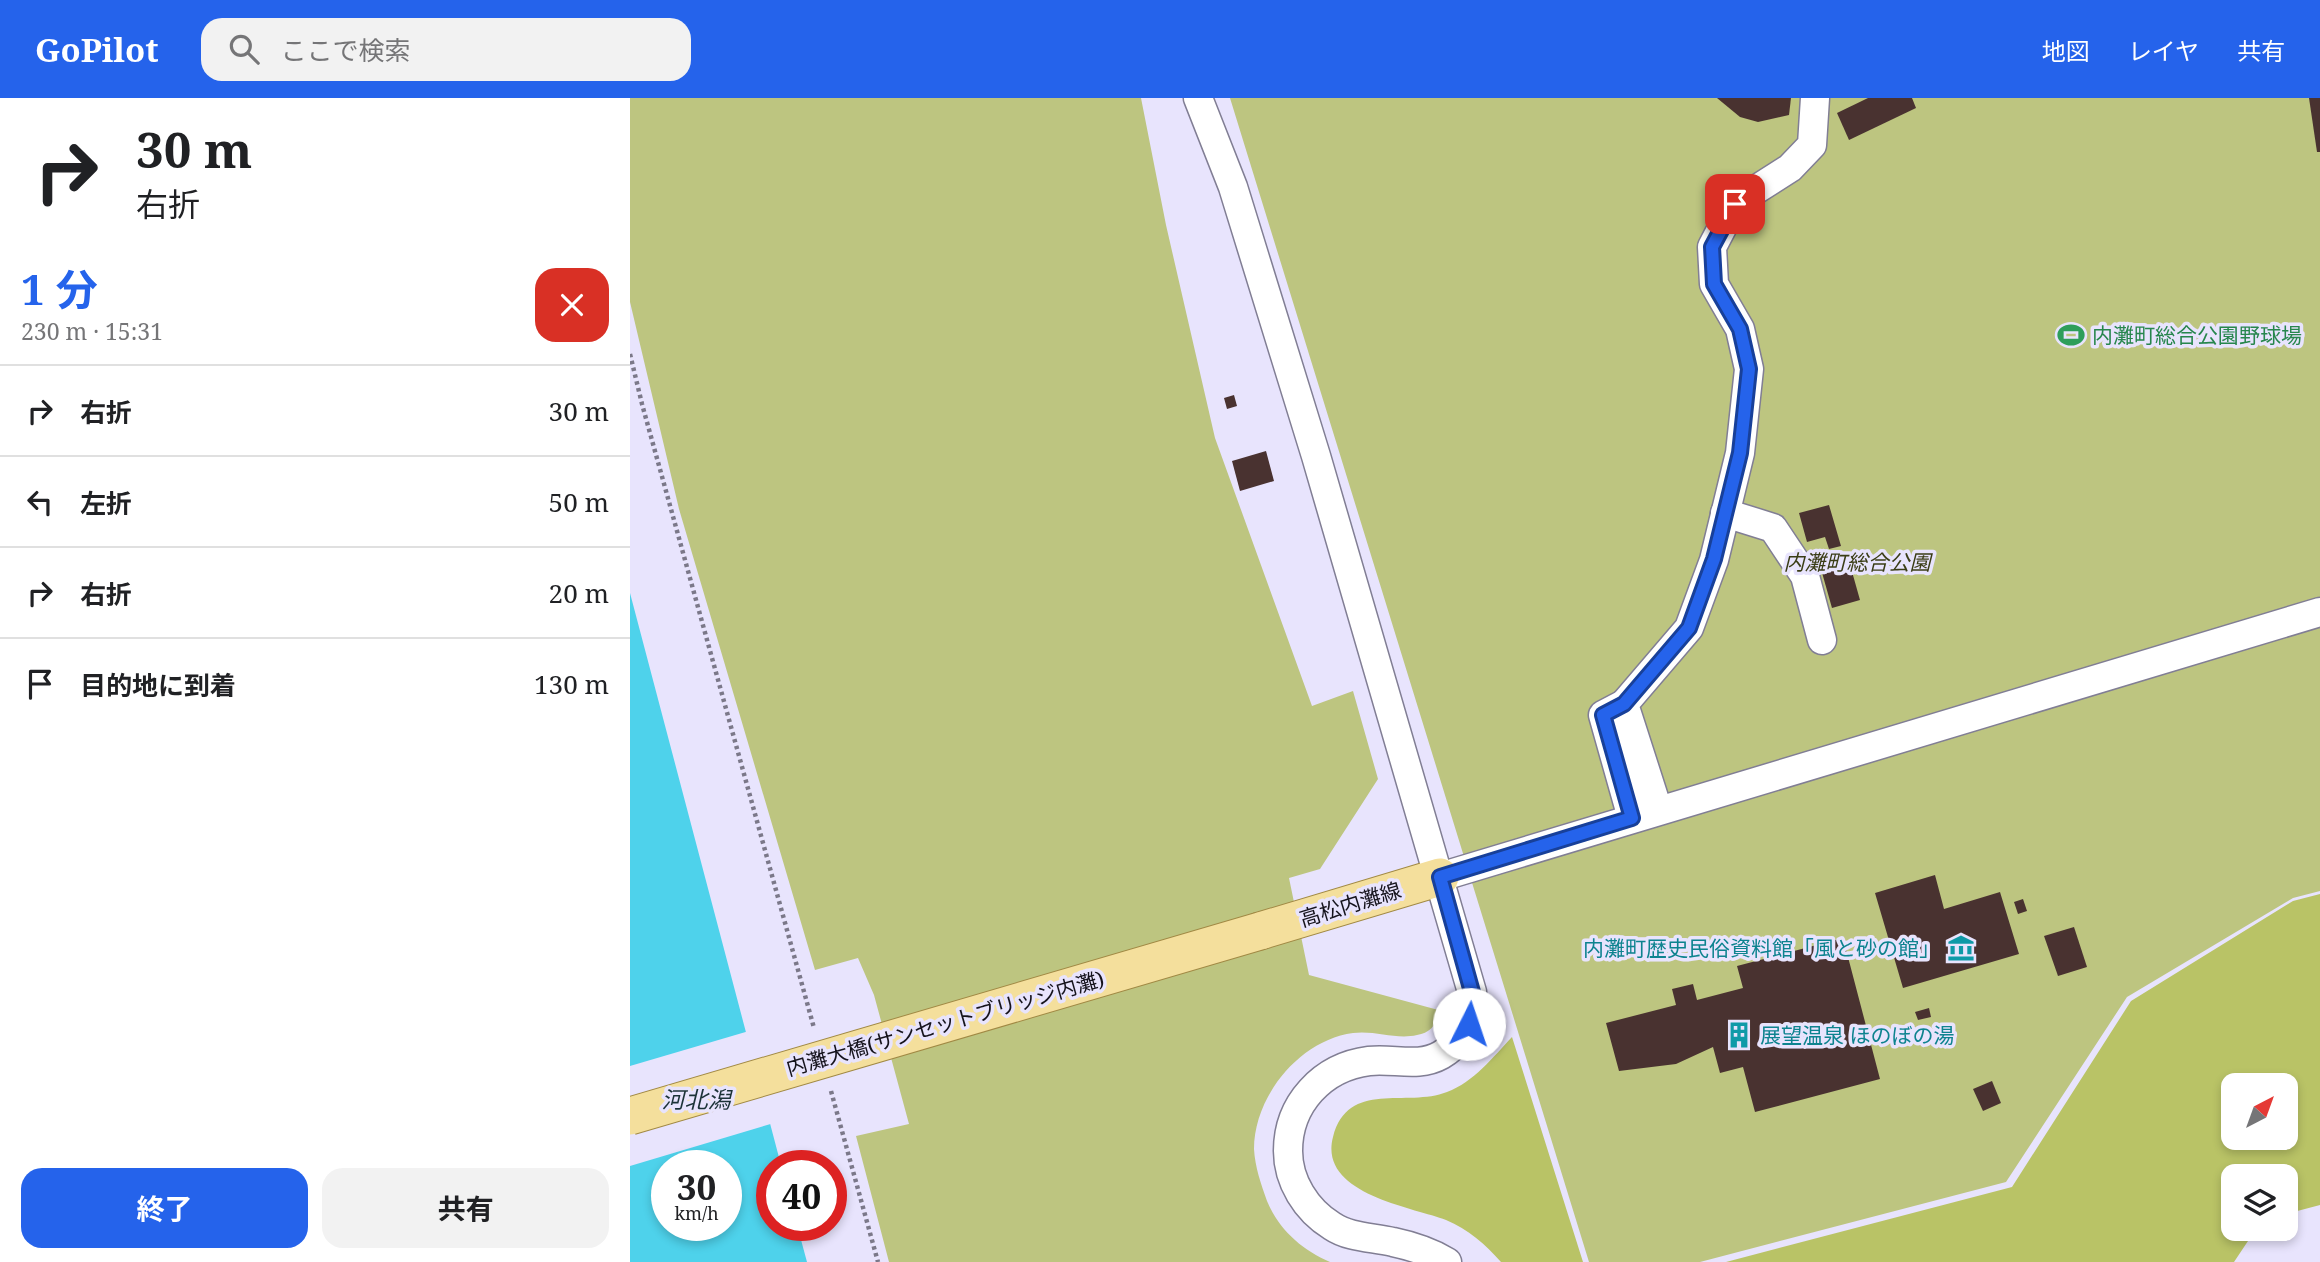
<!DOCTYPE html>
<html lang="ja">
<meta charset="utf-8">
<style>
:root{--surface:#fff;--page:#f2f2f2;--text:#202124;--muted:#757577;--line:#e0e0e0;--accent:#2563eb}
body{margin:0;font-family:"Noto Serif","Noto Sans JP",serif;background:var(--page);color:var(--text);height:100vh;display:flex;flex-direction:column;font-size:26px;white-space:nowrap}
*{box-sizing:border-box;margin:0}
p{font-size:23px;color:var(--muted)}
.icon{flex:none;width:38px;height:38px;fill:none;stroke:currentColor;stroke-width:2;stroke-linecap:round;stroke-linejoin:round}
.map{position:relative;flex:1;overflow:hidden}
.sheet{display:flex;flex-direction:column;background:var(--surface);width:630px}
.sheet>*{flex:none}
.guide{background:#fff;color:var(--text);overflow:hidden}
.needle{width:46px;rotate:41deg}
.buttons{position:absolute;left:1591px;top:975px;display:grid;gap:14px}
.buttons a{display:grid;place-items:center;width:77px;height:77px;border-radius:14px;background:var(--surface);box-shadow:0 4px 10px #0003;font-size:35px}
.speed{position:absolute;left:21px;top:1052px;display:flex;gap:14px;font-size:35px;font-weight:700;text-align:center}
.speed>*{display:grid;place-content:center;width:91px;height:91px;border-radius:50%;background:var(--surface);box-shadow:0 4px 10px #0003;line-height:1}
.speed small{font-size:18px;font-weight:400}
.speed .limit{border:10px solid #d22;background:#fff;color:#111}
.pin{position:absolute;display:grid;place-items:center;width:60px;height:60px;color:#fff;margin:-30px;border-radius:14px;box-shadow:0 4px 10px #0006}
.me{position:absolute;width:77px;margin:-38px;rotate:4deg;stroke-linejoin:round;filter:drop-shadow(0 0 5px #0008)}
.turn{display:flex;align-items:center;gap:24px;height:147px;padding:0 21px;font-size:32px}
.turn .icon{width:91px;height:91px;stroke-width:2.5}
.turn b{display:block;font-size:49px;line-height:60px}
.round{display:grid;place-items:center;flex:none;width:74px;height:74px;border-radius:21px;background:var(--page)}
.headline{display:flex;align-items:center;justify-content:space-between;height:119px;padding:0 21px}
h1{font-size:42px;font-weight:700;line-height:52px;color:var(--accent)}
.primary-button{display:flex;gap:14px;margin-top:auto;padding:14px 21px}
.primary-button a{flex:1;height:80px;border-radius:21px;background:var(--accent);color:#fff;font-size:28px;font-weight:700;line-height:80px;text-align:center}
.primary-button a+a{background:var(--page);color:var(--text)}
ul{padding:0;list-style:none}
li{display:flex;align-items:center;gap:21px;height:91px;padding:0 21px;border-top:2px solid var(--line)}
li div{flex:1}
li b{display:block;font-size:26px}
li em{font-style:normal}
header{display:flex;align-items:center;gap:42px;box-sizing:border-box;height:98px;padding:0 35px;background:var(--accent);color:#fff}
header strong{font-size:33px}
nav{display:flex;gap:38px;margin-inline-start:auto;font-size:24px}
.search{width:490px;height:63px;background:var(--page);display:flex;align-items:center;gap:18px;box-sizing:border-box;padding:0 24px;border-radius:21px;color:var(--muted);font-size:26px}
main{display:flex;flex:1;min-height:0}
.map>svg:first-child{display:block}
.green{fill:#bdc580}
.forest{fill:#b9c366;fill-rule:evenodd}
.water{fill:#4ed2eb;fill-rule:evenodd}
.pier{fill:#e8e4fd}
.building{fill:#493230}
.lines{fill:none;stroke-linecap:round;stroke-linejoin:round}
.minor-casing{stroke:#817e94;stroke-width:31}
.major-casing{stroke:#a18944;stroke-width:39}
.path{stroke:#7b7889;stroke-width:4.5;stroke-dasharray:3.5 3.5;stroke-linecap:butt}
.minor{stroke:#fff;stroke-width:28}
.major{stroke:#f4df9c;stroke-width:37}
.major-bridge-casing{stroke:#a18944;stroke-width:39;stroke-linecap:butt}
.major-bridge{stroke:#f4df9c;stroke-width:37}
.route-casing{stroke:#184099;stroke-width:18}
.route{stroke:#2563eb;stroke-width:12}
.labels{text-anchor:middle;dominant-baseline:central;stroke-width:7;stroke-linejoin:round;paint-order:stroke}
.leisure-label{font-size:21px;fill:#27864d;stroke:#e8e4fd;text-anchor:start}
.park-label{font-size:21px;font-style:italic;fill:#3a3d16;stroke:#e8e4fd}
.street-label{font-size:21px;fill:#15131c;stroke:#e8e4fd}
.culture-label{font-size:21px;fill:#0d838f;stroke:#e8e4fd;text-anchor:end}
.water-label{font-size:23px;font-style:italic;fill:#1b3237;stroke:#e8e4fd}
</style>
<header>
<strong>GoPilot</strong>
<div class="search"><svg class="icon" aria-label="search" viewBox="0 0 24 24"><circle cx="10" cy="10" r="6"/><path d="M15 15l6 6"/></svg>ここで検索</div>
<nav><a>地図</a><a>レイヤ</a><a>共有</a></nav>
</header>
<main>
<section class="sheet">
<div class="guide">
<div class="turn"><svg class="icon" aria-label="right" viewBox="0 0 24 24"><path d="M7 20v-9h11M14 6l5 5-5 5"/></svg><div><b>30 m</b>右折</div></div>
</div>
<div class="headline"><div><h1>1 分</h1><p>230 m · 15:31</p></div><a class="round" style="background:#d93025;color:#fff"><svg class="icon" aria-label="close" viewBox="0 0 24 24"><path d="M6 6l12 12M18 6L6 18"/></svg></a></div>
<ul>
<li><svg class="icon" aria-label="right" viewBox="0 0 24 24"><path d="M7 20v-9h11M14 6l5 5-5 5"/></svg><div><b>右折</b></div><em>30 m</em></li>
<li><svg class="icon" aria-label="left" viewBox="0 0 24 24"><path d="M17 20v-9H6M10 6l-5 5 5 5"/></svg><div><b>左折</b></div><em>50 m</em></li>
<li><svg class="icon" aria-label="right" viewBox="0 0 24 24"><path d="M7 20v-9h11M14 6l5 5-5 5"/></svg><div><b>右折</b></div><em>20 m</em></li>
<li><svg class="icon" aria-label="arrive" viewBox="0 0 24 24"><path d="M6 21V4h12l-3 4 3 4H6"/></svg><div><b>目的地に到着</b></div><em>130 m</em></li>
</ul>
<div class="primary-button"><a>終了</a><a>共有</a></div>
</section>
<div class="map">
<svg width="1690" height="1164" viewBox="0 0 1690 1164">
<rect width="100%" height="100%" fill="#e8e4fd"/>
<g class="green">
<path d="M0 0H511L536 127 585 340 682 608 723 593 748 681 690 771 659 780 679 877 812 913C807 925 801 935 787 937 766 942 745 932 723 935 670 942 624 998 624 1051 625 1069 631 1086 637 1103 649 1132 672 1152 700 1164H259L226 1038 279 1026 244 897 228 860 185 872 49 411 0 204Z"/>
<path d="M600 0H1690V793L1663 800 1497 899 1376 1084 1070 1164H959Z"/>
</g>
<g class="forest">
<path d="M1690 796V1107L1656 1116V1078H1603V1130L1626 1131 1604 1164H1096L1382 1089 1501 903 1663 803ZM1603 987H1656V1040H1603Z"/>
<path d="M882 939 953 1164H871C856 1147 838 1131 816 1122 782 1109 688 1096 703 1039 718 981 777 1010 817 994 844 984 863 959 882 939Z"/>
</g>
<path class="water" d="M0 495 151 1067 142 1068V1127H167L177 1164H0ZM37 1068H96V1127H37Z"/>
<path class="pier" d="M119 933 144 1025 0 1068V968Z"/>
<g class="building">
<path d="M1087 0H1161L1159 17 1128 24 1110 19Z"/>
<path d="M1238 0H1282L1286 10 1219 42 1207 15Z"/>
<path d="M1679 0H1690V54H1687Z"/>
<path d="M604 297 607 308 597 311 594 300Z"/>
<path d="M636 353 644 383 610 393 602 363Z"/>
<path d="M1199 407 1211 448 1199 451 1195 439 1177 444 1169 415Z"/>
<path d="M1217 456 1230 502 1202 510 1189 464Z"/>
<path d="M1305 777 1314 811 1370 794 1389 856 1273 890 1245 795Z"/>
<path d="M1393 801 1397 813 1388 816 1384 804Z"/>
<path d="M1444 829 1457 869 1428 878 1414 838Z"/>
<path d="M1213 840 1250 981 1125 1014 1113 969 1090 975 1083 949 1046 966 989 973 976 925 1046 907 1042 891 1063 886 1067 902 1113 890 1107 868Z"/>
<path d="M1299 910 1301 919 1288 922 1285 914Z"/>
<path d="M1362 983 1371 1005 1353 1013 1343 991Z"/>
</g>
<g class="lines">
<g class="minor-casing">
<g id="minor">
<path d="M568 0 603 89 686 358 842 894C843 920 835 943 811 957 788 970 764 960 739 963 692 969 658 1006 658 1053 658 1083 676 1112 702 1128 720 1140 742 1139 763 1144 782 1148 800 1154 817 1164"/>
<path d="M1095 415 1143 430 1175 478 1192 542"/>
<path d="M994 606 973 617 1002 720"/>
<path d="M1028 712 994 606 1059 530 1084 462 1110 355 1119 271 1110 231 1084 186 1082 149 1105 105 1160 70 1182 47 1185 0"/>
<path d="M810 779 1690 514"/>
</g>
</g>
<g class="major-casing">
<path id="major" d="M630 833 810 779"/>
</g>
<g class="path">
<path d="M0 256 12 306 184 930"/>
<path d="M201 993 248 1164"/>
</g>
<use href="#minor" class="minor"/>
<use href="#major" class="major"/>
<g class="major-bridge-casing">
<path id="major-bridge" d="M0 1018 630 833"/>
</g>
<use href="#major-bridge" class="major-bridge"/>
</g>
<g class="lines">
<g class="route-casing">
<path id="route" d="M839 926 843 912 842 894 810 779 1002 720 973 617 994 606 1059 530 1084 461 1110 355 1119 271 1110 231 1084 186 1082 149 1105 106"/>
</g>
<use href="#route" class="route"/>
</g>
<defs>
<g id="stadium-bare" transform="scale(2.1)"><path d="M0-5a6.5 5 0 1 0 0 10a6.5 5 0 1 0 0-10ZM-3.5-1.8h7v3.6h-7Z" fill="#2e9e5b" stroke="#e8e4fd" stroke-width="2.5" paint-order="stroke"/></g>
<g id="museum-bare" transform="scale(2.1)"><path d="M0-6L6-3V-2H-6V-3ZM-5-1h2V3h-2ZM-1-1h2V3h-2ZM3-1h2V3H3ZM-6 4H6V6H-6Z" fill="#0f9aa8" stroke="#e8e4fd" stroke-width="2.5" paint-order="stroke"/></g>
<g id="building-bare" transform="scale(2.1)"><path d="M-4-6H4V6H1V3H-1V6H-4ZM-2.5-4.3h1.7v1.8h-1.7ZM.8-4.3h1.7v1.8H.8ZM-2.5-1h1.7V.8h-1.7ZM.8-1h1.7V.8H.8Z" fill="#0f9aa8" stroke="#e8e4fd" stroke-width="2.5" paint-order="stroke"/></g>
</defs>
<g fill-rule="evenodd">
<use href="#stadium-bare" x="1441" y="237"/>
<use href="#museum-bare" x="1331" y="850"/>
<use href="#building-bare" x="1109" y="937"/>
</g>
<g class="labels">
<g class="leisure-label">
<text x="1462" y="237">内灘町総合公園野球場</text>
</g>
<g class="park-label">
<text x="1227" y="464">内灘町総合公園</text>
</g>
<g class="street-label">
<text transform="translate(720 806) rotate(-17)">高松内灘線</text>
<text transform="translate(315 925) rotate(-16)">内灘大橋(サンセットブリッジ内灘)</text>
</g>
<g class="culture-label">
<text x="1310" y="850">内灘町歴史民俗資料館「風と砂の館」</text>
<text x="1130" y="937" text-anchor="start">展望温泉 ほのぼの湯</text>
</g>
<g class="water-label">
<text x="66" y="1001">河北潟</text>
</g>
</g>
</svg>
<div class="buttons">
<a><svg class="needle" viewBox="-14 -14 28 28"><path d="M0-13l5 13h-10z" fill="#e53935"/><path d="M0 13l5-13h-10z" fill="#757577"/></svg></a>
<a><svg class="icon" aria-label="layers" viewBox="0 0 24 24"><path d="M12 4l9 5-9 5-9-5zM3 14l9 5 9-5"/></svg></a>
</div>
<div class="speed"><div>30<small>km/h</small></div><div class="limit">40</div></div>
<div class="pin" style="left:1105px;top:106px;background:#d93025"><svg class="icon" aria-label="arrive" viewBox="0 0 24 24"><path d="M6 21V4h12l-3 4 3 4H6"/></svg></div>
<svg class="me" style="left:839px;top:926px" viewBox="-20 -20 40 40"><circle r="19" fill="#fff"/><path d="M0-13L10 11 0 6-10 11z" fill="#2563eb"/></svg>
</div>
</main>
